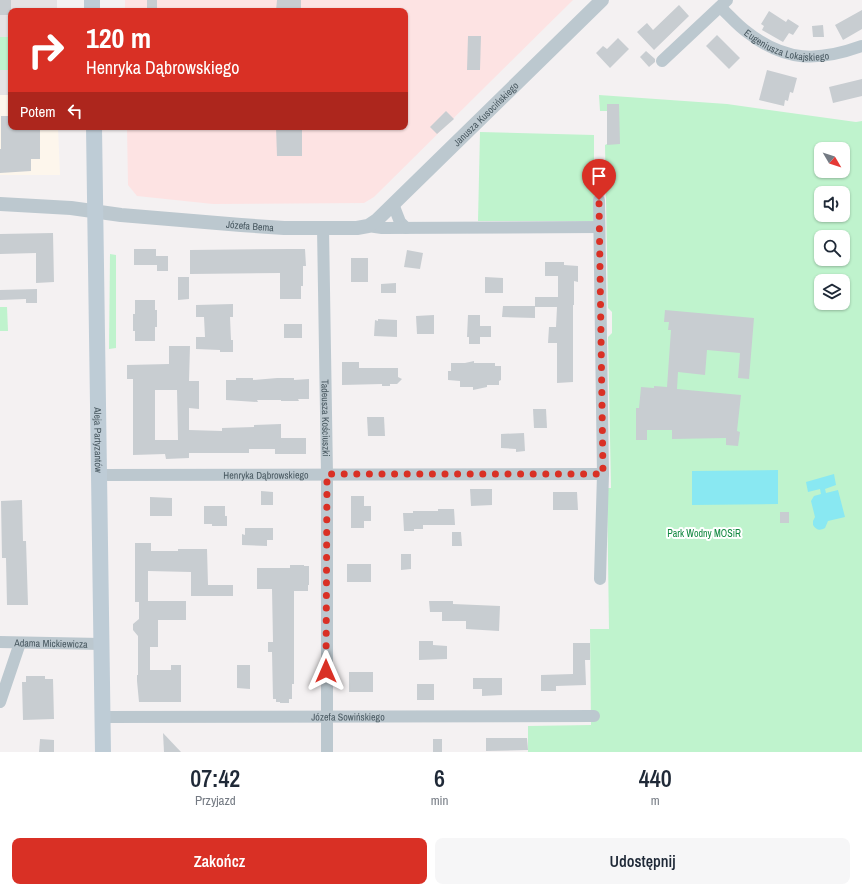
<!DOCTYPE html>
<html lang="pl">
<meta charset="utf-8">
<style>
:root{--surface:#fff;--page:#f6f6f7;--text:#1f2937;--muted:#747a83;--accent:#d93025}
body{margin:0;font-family:"Archivo Narrow",sans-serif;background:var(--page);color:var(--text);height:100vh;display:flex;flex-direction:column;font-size:15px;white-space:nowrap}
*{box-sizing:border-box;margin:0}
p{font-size:13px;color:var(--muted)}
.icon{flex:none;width:22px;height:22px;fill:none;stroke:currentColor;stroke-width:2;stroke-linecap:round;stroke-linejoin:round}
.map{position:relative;height:752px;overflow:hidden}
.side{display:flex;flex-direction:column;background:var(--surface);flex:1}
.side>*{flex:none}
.hud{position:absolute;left:8px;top:8px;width:400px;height:122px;border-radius:8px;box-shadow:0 1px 3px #0004;background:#d93025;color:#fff;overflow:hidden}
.needle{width:26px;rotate:129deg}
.tools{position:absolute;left:814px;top:142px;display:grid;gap:8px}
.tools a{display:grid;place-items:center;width:36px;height:36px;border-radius:8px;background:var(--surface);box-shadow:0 1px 3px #0004;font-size:20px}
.pin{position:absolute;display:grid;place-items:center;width:34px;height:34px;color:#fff;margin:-41px -17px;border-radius:50% 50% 50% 0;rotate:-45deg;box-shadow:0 0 4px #0007}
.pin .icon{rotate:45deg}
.me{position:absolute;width:44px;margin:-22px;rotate:0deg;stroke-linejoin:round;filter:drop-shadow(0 0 3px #0008)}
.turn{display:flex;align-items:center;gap:14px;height:84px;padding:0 12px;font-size:18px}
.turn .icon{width:52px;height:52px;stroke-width:2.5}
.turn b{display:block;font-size:28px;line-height:34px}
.then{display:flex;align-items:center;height:38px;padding:0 12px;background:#0003;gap:8px;font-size:15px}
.eta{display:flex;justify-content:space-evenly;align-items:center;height:68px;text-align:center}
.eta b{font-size:24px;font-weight:600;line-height:28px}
.cta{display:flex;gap:8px;margin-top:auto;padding:8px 12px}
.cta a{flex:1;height:46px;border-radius:8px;background:var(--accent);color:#fff;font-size:16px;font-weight:600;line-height:46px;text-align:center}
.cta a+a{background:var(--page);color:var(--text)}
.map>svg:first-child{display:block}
.commercial{fill:#fdf6ec}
.education{fill:#e5e2e4}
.medical{fill:#fde3e3}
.green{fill:#bff3cd;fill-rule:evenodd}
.water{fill:#89e8f2}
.building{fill:#c8cdd1;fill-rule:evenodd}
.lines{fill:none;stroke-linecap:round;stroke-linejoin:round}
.minor{stroke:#bcc8cf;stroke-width:12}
.tertiary{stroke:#bcc8cf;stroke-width:14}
.secondary{stroke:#beccd6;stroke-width:16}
.route{stroke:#d93025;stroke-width:7;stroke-dasharray:0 12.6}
.labels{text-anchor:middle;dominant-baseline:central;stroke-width:4;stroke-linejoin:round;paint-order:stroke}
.street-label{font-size:10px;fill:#485860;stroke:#fff}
.park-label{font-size:10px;fill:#128840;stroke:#fff}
</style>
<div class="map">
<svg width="862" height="752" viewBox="0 0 862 752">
<rect width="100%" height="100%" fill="#f4f1f2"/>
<path class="commercial" d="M0 95H11V127H58L60 175H0Z"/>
<path class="education" d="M0 0H57V11H11V95H0Z"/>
<path class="medical" d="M125 0H573L374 197 364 203 213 204 137 196 128 185 127 127H405V11H125Z"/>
<g class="green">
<rect x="0" y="37" width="11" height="33"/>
<path d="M599 95 727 104 856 122 862 121V752H528V726L591 725 590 629H609L607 488H611L608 337 612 333V312L608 308 605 145 607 144V111H600ZM821 149H843V171H821ZM821 193H843V215H821ZM821 237H843V259H821ZM821 281H843V303H821Z"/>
<path d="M480 132 594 135V221H478Z"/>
<path d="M110 254 116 255V348L109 349Z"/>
<path d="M0 307H7L8 331H0Z"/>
</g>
<g class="water">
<path d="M778 470V504L692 505V471Z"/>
<path d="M834 474 836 485 825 489 826 493 838 490 845 517 828 521 825 528C820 531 816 530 813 525V521L815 517 811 501 814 496 821 494 820 489 808 492 806 482Z"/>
</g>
<g class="building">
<rect x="0" y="0" width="11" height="15"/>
<rect x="147" y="0" width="10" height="11"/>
<path d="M277 0H301V11H276Z"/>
<path d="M679 5 689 16 654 50 637 32 647 23 653 30Z"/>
<path d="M862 10V29L843 40 835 25Z"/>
<path d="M769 11 786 22 788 19 799 26 793 35 789 33 783 42 762 30 764 26 761 24Z"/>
<path d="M823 25 824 37H813L812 26Z"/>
<path d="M717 35 740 58 729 69 706 46Z"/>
<path d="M468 36H481L480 70H467Z"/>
<path d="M618 38 629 49 610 68 596 53 603 46 607 49Z"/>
<path d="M646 51 655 59V62L649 67 640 57Z"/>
<path d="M767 70 797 78 793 93 790 92 788 101 785 100 784 106 759 100Z"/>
<path d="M862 79V96L833 103 829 87Z"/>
<path d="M607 104H619L620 144 607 145Z"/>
<path d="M446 111 454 119 437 134 430 127Z"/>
<path d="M1 116H9V118H11V127H40V159H31V171L0 173V149H1Z"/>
<path d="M276 127H302V156H277Z"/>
<path d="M53 233 54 282 36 283V253L0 254V234Z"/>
<path d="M134 249H156V256H168V271H157V265H134Z"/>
<path d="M291 249H305L306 266H303V286H301V299H280V273L190 274V250Z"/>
<path d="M407 250 423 253 420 269 404 267Z"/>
<rect x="351" y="258" width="17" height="24"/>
<path d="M545 262H564V265L578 266V282L574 281V305H573V382L557 383V343H548L549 327H556L557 307H535V297H558V276H545Z"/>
<path d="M178 277H189V299L178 300Z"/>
<path d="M485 277 503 278V293H485Z"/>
<path d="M396 283V293H381V284Z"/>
<path d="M37 289V303H26V299L0 300V290Z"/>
<path d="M135 300H155V310H157V327H155V341H135V331H133V314H135Z"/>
<path d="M233 304V317H230L231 340H233V352H220V350L196 349V337H205L204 317H196V305Z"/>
<path d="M503 306H535V318L502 317Z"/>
<path d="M665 310 754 318 749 379 738 378 740 353 707 350 705 375 678 372 677 389 741 395 737 431 740 432 738 446 726 445V438L672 439V430H647V440H636V408H639L641 387 654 388V386L667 387 671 330H668L669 322H664Z"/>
<path d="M434 315V334H417L416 316Z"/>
<path d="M468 315H480V326H491V337H480V344H469V337H467Z"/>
<path d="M378 319 397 320V337L374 336 375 320 378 321Z"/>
<rect x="284" y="324" width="18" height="14"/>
<path d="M169 346H190L189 381H199V409L189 408V430L222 431V428L254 427V425L281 424V438H306V454H275V449H249V453H189V458L166 459 165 454 133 455V379H127V365L169 364ZM155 390H177L178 440H155Z"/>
<path d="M474 361V363H495V366H501V380L499 381V385H487V387L473 390V387H460V381L448 380V371H451V363H465Z"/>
<path d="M342 362H359V368H398V377L402 379 397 384H390V386H382V384L342 385Z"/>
<path d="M236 378H253V380L277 378H294V380L309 379V399H298L299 401H281V400H257L258 402 226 400V380H236Z"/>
<path d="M533 409H546L547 428H534Z"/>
<path d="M367 417H384L385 436H368Z"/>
<path d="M524 433 525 451 516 452V449L501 448V434Z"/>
<path d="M470 489H492V505L471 506Z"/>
<path d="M261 491 273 492V505H261Z"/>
<path d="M553 492H577L578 510H553Z"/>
<path d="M351 496H364V506H371V521H364V528H351Z"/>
<path d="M150 497 172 498V516H150Z"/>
<path d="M22 500 23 541H26L28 605H7L6 558H2L1 501Z"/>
<path d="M204 506H225V516H227V526H212V524H204Z"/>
<path d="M438 509H454L455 525H423V529H414V531H404L403 513H413V511H438Z"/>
<rect x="780" y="512" width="9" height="11"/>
<path d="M245 528H273V540H267V546L242 545V534L245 535Z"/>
<path d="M452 532H461L462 546H452Z"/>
<path d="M135 543H151V551H178V549H207L208 585H233V596H191V572L148 571V601H186V620H158V647H150V670H171V665H181V702H139L137 681V675H138V636L133 630V624L139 619V602H135Z"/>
<path d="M401 554H411V569L401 570Z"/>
<rect x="347" y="564" width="24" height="18"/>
<path d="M290 565H304V566H309V585H308V591H294V684H292V699H289V703H280V702H276V699H273L272 652H268V642H273L272 589H257V568H290Z"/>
<path d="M429 601H453V604L500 606 499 631 466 629V621H442V612H430Z"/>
<path d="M419 641H433V645L447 646V659L419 660Z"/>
<path d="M573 643H590V660H585L586 685 556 686V691H541V675L573 674Z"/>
<path d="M237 665H250V689L237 688Z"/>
<rect x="349" y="672" width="24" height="20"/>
<path d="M26 676H45V679H53L54 719 23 720 22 682H26Z"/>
<path d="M473 678H502V695L482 696V689H473Z"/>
<rect x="417" y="684" width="17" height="16"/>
<path d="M163 733 181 752H164Z"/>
<path d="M486 738H527L528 750 486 751Z"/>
<path d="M40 739 54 740V752H39Z"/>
<rect x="433" y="739" width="9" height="13"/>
</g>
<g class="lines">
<g class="minor">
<path id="s1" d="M720 7C729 15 737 25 747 32 785 62 818 62 862 46"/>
<path d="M662 61 727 0"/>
<path d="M599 200 603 474 600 579"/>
<path d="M393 204 400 222 406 228"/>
<path d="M368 226 382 228 599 227"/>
<path id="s2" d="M323 228 327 474V752"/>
<path id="s3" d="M98 475 603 474"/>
<path id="s4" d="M0 642 101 644"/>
<path d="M0 702 20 643"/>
<path id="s5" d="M102 717 594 716"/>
</g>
<path class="tertiary" id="s6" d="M0 204 71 208 121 215 241 225 284 228H357L368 226 377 220 602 0"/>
<g class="secondary">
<path d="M92 0V11"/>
<path id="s7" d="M94 127 103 752"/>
</g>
</g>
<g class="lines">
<path class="route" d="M326 671 327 474H603L599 200"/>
</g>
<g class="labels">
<g class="street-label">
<text stroke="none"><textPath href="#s1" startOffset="80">Eugeniusza Lokajskiego</textPath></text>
<text stroke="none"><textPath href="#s6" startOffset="532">Janusza Kusocińskiego</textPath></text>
<text stroke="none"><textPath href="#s6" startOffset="251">Józefa Bema</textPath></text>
<text stroke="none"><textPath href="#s2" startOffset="190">Tadeusza Kościuszki</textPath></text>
<text stroke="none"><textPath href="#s7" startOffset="313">Aleja Partyzantów</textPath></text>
<text stroke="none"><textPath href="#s3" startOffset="168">Henryka Dąbrowskiego</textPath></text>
<text stroke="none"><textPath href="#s4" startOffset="51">Adama Mickiewicza</textPath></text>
<text stroke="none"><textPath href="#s5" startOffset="246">Józefa Sowińskiego</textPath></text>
</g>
<g class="park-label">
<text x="704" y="533">Park Wodny MOSiR</text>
</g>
</g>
</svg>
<div class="tools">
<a><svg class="needle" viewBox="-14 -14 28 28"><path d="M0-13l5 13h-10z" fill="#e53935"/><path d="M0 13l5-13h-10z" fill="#747a83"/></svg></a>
<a><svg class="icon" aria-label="sound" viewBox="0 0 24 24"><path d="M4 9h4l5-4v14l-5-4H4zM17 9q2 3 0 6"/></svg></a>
<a><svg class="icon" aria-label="search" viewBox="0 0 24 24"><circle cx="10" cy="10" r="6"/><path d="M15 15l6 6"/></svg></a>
<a><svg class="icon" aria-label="layers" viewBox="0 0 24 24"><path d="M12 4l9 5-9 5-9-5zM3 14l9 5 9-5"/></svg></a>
</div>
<div class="pin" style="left:599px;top:200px;background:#d93025"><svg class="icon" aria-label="arrive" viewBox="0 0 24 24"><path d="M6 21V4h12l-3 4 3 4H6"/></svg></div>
<svg class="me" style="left:326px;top:671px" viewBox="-20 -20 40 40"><path d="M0-17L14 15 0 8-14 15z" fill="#d93025" stroke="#fff" stroke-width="4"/></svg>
<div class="hud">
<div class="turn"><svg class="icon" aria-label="right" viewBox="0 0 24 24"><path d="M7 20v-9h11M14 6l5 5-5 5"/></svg><div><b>120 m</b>Henryka Dąbrowskiego</div></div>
<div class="then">Potem<svg class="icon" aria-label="left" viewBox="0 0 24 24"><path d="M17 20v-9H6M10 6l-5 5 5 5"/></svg></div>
</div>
</div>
<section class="side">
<div class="eta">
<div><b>07:42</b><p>Przyjazd</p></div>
<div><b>6</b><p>min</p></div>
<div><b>440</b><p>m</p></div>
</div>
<div class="cta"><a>Zakończ</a><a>Udostępnij</a></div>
</section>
